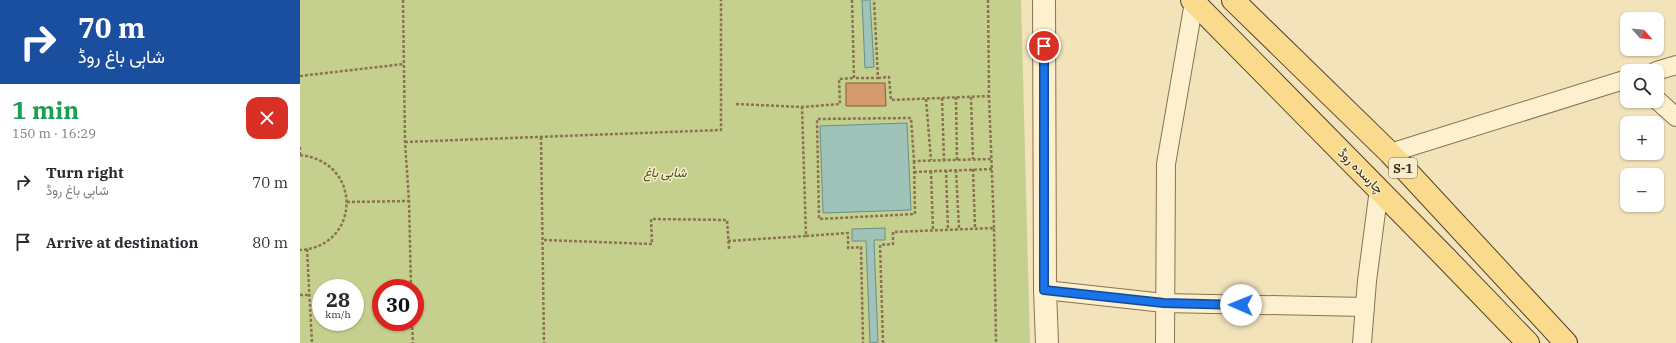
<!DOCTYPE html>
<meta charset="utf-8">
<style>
:root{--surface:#fff;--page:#f2f2f3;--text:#2b2b33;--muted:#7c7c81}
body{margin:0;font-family:"IBM Plex Serif",Vazirmatn,serif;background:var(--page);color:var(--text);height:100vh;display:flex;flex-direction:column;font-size:15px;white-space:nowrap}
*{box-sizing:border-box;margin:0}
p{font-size:13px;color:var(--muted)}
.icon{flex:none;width:22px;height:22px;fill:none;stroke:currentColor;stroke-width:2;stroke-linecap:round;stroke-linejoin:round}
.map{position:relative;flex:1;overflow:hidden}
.panel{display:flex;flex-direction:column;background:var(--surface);width:300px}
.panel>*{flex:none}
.hud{background:#1a4fa0;color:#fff;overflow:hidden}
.needle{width:26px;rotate:117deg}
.tools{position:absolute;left:1320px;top:12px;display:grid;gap:8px}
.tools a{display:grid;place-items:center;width:44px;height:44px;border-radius:8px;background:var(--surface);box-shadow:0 1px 3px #0004;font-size:20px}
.speed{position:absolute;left:12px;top:279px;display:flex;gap:8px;font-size:20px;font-weight:700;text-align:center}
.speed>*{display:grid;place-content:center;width:52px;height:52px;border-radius:50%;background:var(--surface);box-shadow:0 1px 3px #0004;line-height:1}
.speed small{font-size:10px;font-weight:400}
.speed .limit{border:6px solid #d22;background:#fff;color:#111}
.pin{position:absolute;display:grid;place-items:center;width:34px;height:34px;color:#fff;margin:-17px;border:2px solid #fff;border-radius:50%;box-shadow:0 1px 4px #0007}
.me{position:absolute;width:44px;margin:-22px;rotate:271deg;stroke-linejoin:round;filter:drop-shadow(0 0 3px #0008)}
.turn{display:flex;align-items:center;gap:14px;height:84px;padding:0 12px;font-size:18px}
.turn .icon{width:52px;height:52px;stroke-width:2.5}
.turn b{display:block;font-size:28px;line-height:34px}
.round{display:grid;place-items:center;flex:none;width:42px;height:42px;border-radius:12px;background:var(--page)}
.head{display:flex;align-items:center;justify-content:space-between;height:68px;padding:0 12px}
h1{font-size:24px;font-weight:700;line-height:30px;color:#1e9e55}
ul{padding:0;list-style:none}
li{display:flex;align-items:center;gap:12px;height:60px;padding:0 12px}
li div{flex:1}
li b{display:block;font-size:15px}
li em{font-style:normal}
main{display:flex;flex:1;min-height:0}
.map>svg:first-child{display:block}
.green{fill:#c6d08e;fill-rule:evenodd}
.water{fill:#9fc2b9;stroke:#669087}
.building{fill:#d49b6c;stroke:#8b5b37}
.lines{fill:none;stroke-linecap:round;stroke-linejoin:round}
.minor-casing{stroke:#8a7253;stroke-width:20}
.tertiary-casing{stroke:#8a7253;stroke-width:24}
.primary-casing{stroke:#573f28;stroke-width:24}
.path{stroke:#8a7253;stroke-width:2.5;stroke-dasharray:3 2;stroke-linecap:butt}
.minor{stroke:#fcf0ce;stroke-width:18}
.tertiary{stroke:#fcf0ce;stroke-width:22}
.primary{stroke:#fadb8d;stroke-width:22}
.route-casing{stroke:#114b97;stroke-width:10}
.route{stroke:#1a73e8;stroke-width:7}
.labels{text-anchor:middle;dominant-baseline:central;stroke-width:3;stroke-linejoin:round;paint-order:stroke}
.shield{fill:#f8edcb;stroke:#72644f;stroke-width:1}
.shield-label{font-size:12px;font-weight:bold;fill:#38291a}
.street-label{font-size:13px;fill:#38291a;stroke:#f8edcb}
.park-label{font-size:13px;font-style:italic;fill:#46561e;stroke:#f8edcb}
</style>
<main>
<section class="panel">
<div class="hud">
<div class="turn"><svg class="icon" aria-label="right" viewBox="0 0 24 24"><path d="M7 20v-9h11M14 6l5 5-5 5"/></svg><div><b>70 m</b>شاہی باغ روڈ</div></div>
</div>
<div class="head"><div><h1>1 min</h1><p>150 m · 16:29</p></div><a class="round" style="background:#d93025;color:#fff"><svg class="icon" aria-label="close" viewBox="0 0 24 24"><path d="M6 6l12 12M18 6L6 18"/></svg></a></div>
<ul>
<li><svg class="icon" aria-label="right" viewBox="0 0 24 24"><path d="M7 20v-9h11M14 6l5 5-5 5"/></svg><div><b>Turn right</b><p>شاہی باغ روڈ</p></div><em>70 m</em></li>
<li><svg class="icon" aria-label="arrive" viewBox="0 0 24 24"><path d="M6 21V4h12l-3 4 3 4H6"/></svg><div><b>Arrive at destination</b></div><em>80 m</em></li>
</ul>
</section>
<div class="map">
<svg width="1376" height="343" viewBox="0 0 1376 343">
<rect width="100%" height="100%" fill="#f2e3ba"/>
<path class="green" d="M0 0H721L730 343H0ZM21 288H55V322H21ZM81 288H115V322H81Z"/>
<g class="water">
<path d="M562 0H570L574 67 565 68Z"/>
<path d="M607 123 611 210 523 213 520 126Z"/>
<path d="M585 228V240H574L578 342 570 343 566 241H552V229Z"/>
</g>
<path class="building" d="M546 83H585L586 106H546Z"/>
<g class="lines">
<g class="minor-casing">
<g id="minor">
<path d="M1356 71 1376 65"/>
<path d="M1357 100 1376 117"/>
<path d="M1090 153 1327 79"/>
<path d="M745 290 864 303 1065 307"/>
<path d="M865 343 866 164 894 2"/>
<path d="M1062 343 1067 281 1079 189"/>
</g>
</g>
<g class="tertiary-casing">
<path id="tertiary" d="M744 0 745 290 747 343"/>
</g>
<g class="primary-casing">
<g id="primary">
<path d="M892 0 1146 258 1228 343"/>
<path d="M933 0 1090 153 1266 343"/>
</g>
</g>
<g class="path">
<path d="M103 0 105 142 109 201 111 288"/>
<path d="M552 0 554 78H578L574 0"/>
<path d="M688 0 689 96 694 228"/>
<path d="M0 76 104 64"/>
<path d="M578 78 589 77 591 100 689 96"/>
<path d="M656 97 657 160"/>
<path d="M671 97 673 159"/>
<path d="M642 98 644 160"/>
<path d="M626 99 631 160"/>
<path d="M436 104 502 107 540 104 539 79 554 78"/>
<path d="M241 137 244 343"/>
<path d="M105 142 421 130V0"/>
<path d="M0 147V155"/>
<path d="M0 155C64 162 60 247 0 250"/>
<path d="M614 161 615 214 519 219 517 119 611 118 614 161 691 159"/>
<path d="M673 169 675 228"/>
<path d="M646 170 648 230"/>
<path d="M656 170 659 229"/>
<path d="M631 171 633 230"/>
<path d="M614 172 692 169"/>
<path d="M47 202 109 201"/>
<path d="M506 236 548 233V248L561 247 563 343"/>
<path d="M244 240 352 244 351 219 427 220 429 249"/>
<path d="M428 241 506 236 502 107"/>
<path d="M7 249 12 343"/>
<path d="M0 295H9"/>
<path d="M112 322 113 343"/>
<path d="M583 343 580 245 593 244V232L694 228 696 343"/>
</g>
<use href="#minor" class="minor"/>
<use href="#tertiary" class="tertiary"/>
<use href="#primary" class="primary"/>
</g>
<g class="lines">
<g class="route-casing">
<path id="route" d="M744 46V290L864 303 941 305"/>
</g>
<use href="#route" class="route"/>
</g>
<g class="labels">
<rect class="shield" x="1089" y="158" width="28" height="20" rx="3"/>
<g class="shield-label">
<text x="1103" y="168">S-1</text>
</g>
<g class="street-label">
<text transform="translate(1061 171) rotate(45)">چارسدہ روڈ</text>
</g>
<g class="park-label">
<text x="365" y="172">شاہی باغ</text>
</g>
</g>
</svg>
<div class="tools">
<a><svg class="needle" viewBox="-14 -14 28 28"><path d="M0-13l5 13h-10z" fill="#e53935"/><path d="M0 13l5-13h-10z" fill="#7c7c81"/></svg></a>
<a><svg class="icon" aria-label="search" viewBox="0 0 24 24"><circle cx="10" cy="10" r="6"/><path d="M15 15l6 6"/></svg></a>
<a>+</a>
<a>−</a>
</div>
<div class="speed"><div>28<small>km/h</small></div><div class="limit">30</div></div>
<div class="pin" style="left:744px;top:46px;background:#d93025"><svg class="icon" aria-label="arrive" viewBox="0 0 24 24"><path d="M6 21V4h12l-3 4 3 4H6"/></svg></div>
<svg class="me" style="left:941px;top:305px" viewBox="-20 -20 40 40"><circle r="19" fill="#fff"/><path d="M0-13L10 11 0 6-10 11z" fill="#1a73e8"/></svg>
</div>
</main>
